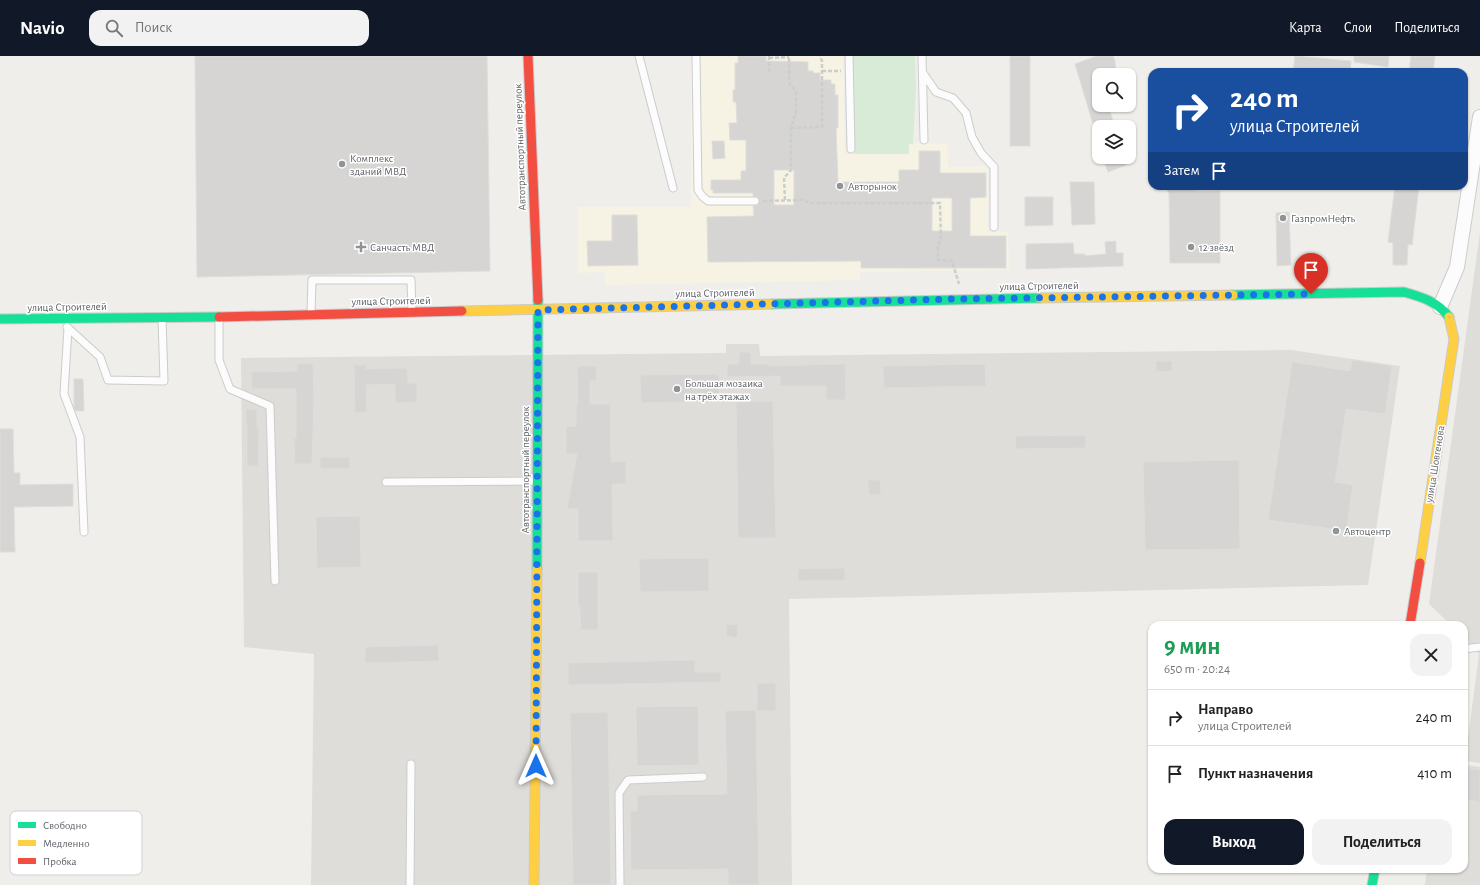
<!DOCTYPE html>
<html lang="ru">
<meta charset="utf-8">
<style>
:root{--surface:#fff;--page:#f2f2f2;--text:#222;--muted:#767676;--line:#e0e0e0;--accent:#111827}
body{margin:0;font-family:"Alegreya Sans",sans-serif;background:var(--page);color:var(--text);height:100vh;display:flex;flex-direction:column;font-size:15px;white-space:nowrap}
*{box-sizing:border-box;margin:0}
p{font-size:13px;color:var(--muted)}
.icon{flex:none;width:22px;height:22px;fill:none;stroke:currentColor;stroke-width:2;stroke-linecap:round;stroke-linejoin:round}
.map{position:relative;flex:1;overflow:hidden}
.side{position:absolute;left:1148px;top:565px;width:320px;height:252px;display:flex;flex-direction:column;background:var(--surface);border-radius:12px;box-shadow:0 1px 3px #0004}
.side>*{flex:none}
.banner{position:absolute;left:1148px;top:12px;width:320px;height:122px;border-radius:12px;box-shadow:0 1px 3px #0004;background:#1a4fa0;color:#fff;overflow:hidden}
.fabs{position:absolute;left:1092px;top:12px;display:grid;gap:8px}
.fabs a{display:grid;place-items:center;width:44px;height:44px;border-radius:8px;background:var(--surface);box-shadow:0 1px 3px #0004;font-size:20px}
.pin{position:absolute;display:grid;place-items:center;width:34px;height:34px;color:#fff;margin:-41px -17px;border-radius:50% 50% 50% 0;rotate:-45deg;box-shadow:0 0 4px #0007}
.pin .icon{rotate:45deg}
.me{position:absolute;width:44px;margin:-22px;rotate:0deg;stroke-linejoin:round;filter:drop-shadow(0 0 3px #0008)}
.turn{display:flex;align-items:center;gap:14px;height:84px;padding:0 16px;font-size:18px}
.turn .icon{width:52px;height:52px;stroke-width:2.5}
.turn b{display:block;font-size:28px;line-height:34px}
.then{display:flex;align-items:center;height:38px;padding:0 16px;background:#0003;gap:8px;font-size:15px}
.round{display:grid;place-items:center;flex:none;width:42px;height:42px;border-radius:12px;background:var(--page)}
.overview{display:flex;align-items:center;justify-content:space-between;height:68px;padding:0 16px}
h1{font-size:24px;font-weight:700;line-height:30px;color:#1e9e55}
.primary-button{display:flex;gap:8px;margin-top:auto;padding:8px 16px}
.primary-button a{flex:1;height:46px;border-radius:12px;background:var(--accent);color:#fff;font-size:16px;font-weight:700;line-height:46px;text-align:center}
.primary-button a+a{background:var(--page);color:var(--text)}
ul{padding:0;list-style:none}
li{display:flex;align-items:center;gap:12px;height:56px;padding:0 16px;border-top:1px solid var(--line)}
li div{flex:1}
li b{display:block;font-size:15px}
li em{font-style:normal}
header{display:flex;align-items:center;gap:24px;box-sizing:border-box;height:56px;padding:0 20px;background:var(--accent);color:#fff}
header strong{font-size:19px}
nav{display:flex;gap:22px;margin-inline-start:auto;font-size:14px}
.search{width:280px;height:36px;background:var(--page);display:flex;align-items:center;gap:10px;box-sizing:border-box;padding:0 14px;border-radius:12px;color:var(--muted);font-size:15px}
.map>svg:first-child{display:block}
.commercial{fill:#f7f3e4}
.industrial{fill:#dfddda}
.green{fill:#d8ebd6}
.building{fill:#d6d5d3;stroke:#deddd9;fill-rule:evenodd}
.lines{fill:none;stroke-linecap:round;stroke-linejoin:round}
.lane-casing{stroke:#cbcccc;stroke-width:9}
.street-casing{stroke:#cbcccc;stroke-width:16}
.fast-casing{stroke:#cacacb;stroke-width:11}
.slow-casing{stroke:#cacacb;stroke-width:11}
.jam-casing{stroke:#cacacb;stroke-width:11}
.path{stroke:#cacfcc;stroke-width:2.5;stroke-dasharray:4 2;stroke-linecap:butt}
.lane{stroke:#fdfcfc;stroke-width:7}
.street{stroke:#fdfcfc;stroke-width:14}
.fast{stroke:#16e098;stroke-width:9}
.slow{stroke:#ffcf43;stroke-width:9}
.jam{stroke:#f24e42;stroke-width:9}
.route{stroke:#1a73e8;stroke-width:7;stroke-dasharray:0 12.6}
.poi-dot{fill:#919496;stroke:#fff;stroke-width:1.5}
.labels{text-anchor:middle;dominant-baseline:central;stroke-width:3;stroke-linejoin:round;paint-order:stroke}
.street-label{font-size:11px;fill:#5f6368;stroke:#fff}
.poi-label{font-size:11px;fill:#5f6368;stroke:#fff;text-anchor:start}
.key{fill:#fff;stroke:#cfd0d2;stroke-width:1}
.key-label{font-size:11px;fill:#5f6368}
</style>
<header>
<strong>Navio</strong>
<div class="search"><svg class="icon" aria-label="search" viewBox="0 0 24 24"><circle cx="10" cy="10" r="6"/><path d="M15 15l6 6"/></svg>Поиск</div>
<nav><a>Карта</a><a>Слои</a><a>Поделиться</a></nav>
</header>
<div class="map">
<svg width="1480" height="829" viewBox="0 0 1480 829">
<rect width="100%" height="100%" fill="#efeeea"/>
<path class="commercial" d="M691 0H843L845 98H908L909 87 947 88 948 111 988 110V176H1008L1009 214 860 216V224L605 229V216L578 217V151H691Z"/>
<g class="industrial">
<path d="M1480 176V707L1465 705 1479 598 1464 582V569H1451L1429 548Z"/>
<path d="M726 288H759L760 300 1291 294 1400 310 1368 529 789 543 792 829H311L314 598 244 591 241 302 726 297Z"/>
<path d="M1464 708 1480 711V829H1425L1427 813H1464Z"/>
</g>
<path class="green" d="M847 0H915L916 32 913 88H909V98H855L853 21Z"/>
<g class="building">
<path d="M195 0H487L490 215 197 221Z"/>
<path d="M738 0H766V5L808 6V15H813V17H820V24H831V28H835V39H838V72H836L838 126H899V114H919V95H940V117H986V141L970 142V180H1006V212H861V205L708 206 707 161 754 160 753 150 758 149 760 145 758 141 753 140V137H713V134H711V124H741V115H746V84H730L729 67H737L736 46H733V34H735V7H738ZM774 114H794V149H774ZM932 142H952V175H932Z"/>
<rect x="1010" y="0" width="20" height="90"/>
<path d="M1097 0H1113L1115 5 1116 19H1099V49H1108L1115 71H1094L1075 8Z"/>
<path d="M1295 0 1351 5 1350 16H1293Z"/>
<path d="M1354 0H1389L1388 11 1354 6Z"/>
<path d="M1411 0H1435L1433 16H1409Z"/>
<path d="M712 85H724L725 102 713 103Z"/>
<path d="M1103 101H1124L1126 109 1108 116Z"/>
<path d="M1070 126H1094L1095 168 1072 169Z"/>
<path d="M1164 130H1196V135H1220V207H1170L1169 137Z"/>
<path d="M1395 130H1419L1412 189 1408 188 1407 209H1393V187L1388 186Z"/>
<path d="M1025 141H1053V169L1025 170Z"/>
<path d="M1289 156 1291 209 1277 210 1276 157Z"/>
<path d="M612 159H637L638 209 588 210 587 185H612Z"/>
<path d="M1116 185V197H1123V210L1026 213V188L1073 187 1074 198H1085V200L1106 198 1105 186Z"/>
<path d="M739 296H751V308H767L768 310 845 308 846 344H826V330H780V320L727 321V308H739Z"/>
<path d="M1352 304 1392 310 1385 358 1346 353 1335 426 1353 429 1346 475 1268 464 1292 306 1350 315Z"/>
<path d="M1156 305H1172V315L1156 316Z"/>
<path d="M313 307 314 341 312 408H295L294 382H296V333H252L251 316 297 315V308Z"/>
<path d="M985 308 986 330 884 332 883 310Z"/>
<path d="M354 309H366V313L407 312 408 327H417V346L395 347V328L366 329 367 356 355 357Z"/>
<path d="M577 310H596L597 325H590V348H610L611 406 626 405V428H612L613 485H578V453H567L577 398H566V371L576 370V348H578Z"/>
<path d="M719 318V345L641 347 640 319Z"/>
<path d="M74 323H83L84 355H76L74 352Z"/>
<path d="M773 345 776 482H738L736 346Z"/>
<path d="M246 353H257V372H259L258 410H247V367H246Z"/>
<path d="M0 373H13L14 417H20V429L73 428V450L14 451 15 496H0Z"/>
<path d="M1086 379V392L1016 393 1015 380Z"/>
<path d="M320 401H350V413L320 412Z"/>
<path d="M1239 404 1240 493 1145 494 1143 406Z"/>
<path d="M868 424H880L881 438 869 439Z"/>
<path d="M360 460 361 511 317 512 316 461Z"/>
<path d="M709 502V535L640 536 639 503Z"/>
<path d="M845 512V524L798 525V513Z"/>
<path d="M578 516H598V574H581L580 551H578Z"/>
<path d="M727 568 738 569 737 582 726 580Z"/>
<path d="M438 589 439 605 365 607V591Z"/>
<path d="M695 604V616H721V626L568 629V607Z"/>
<rect x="757" y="627" width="19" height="28"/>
<path d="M698 650 699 709 637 710 636 651Z"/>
<path d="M756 654 759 829H728V813L631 814 630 755H637V739L727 738 725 655Z"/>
<path d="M608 656 611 829H573L570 657Z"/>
<path d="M1464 711 1480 714V746L1464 743Z"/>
</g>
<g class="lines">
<g class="lane-casing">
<g id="lane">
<path d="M639 0 673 132"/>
<path d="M696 0 698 134 702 140 708 145H755"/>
<path d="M849 0 851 93"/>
<path d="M922 0 924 84"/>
<path d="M923 17 936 36 953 42 966 57 972 81 981 97 994 111V171"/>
<path d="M311 257 312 224H411L412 254"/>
<path d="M219 263V304L230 333 270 350 275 525"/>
<path d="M67 271 100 301 108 324 164 325 162 262"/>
<path d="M68 272 64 338 80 381 84 476"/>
<path d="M386 426 536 425"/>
<path d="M1464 593 1480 591"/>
<path d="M410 829 411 708"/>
<path d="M620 829 619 737 628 724 703 721"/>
</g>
</g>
<g class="street-casing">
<path id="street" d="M1440 251 1457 211 1480 61"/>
</g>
<g class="fast-casing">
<g id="fast">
<path d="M1233 239 1404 236C1422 241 1438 246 1449 261"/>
<path d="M772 248 1040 242"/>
<path d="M0 263 219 261"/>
<path d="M537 513 538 244"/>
<path d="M1372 829 1375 813"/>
</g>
</g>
<g class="slow-casing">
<g id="slow">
<path d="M1040 242 1233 239"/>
<path d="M462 255 772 248"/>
<path d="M1420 507 1454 283 1449 261"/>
<path d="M534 829 537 513"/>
</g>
</g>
<g class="jam-casing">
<g id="jam">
<path d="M528 0 538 244"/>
<path d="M219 261 462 255"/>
<path d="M1410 569 1420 507"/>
</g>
</g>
<g class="path">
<path d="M769 0V16"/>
<path d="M769 2 789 1"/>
<path d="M822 15H841"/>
<path d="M791 72 822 71V5L820 0"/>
<path d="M785 144 784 122 791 114V72L796 56V35L789 27V0"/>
<path d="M763 145 803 144 811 147H940L941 184 938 189V204L952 205 959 228"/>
</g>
<use href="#lane" class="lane"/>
<use href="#street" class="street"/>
<use href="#fast" class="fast"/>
<use href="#slow" class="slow"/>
<use href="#jam" class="jam"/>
</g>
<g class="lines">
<path class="route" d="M536 710 538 254 955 243 1311 238"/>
</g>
<g class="poi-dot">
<circle cx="342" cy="108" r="4"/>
<circle cx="840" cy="130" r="4"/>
<circle cx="1283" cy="162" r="4"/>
<path d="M359 185h4v4h4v4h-4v4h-4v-4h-4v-4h4z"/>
<circle cx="1191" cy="191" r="4"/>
<circle cx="677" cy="333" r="4"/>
<circle cx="1336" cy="475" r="4"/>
</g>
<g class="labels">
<g class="street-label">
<text transform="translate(520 91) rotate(-92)">Автотранспортный переулок</text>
<text transform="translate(1039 230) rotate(-1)">улица Строителей</text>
<text transform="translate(715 237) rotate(-1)">улица Строителей</text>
<text transform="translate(391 245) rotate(-1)">улица Строителей</text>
<text transform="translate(67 251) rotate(-1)">улица Строителей</text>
<text transform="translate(1435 408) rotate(-81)">улица Шовгенова</text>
<text transform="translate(525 414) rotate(-90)">Автотранспортный переулок</text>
</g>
<g class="poi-label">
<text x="350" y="102">Комплекс<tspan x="350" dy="13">зданий МВД</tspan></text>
<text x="848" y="130">Авторынок</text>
<text x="1291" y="162">ГазпромНефть</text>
<text x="370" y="191">Санчасть МВД</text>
<text x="1199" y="191">12 звёзд</text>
<text x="685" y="327">Большая мозаика<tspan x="685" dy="13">на трёх этажах</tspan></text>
<text x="1344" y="475">Автоцентр</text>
</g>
</g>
<rect x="10" y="755" width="132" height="64" rx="6" class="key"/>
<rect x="18" y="766" width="18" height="6" fill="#16e098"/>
<rect x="18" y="784" width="18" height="6" fill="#ffcf43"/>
<rect x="18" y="802" width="18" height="6" fill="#f24e42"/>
<g class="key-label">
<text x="43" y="773">Свободно</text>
<text x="43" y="791">Медленно</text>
<text x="43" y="809">Пробка</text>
</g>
</svg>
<div class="fabs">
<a><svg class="icon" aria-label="search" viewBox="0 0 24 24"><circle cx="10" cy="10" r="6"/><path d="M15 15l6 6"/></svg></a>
<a><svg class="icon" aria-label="layers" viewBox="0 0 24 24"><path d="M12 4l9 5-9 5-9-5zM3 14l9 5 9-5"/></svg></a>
</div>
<div class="pin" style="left:1311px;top:238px;background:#d93025"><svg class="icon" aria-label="arrive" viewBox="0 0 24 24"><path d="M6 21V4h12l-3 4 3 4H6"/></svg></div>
<svg class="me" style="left:536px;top:710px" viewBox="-20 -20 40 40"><path d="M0-17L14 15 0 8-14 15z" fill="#1a73e8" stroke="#fff" stroke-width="4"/></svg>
<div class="banner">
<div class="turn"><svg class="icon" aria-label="right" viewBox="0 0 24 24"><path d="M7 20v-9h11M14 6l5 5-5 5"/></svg><div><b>240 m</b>улица Строителей</div></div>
<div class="then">Затем<svg class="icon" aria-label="arrive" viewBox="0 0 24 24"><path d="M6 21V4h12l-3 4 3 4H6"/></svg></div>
</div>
<section class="side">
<div class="overview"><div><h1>9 мин</h1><p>650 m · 20:24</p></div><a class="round"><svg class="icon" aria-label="close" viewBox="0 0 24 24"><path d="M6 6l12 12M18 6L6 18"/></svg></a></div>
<ul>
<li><svg class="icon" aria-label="right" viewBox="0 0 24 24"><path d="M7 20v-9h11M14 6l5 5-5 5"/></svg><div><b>Направо</b><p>улица Строителей</p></div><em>240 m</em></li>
<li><svg class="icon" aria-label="arrive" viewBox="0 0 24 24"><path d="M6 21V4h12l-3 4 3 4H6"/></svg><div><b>Пункт назначения</b></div><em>410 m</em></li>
</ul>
<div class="primary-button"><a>Выход</a><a>Поделиться</a></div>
</section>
</div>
